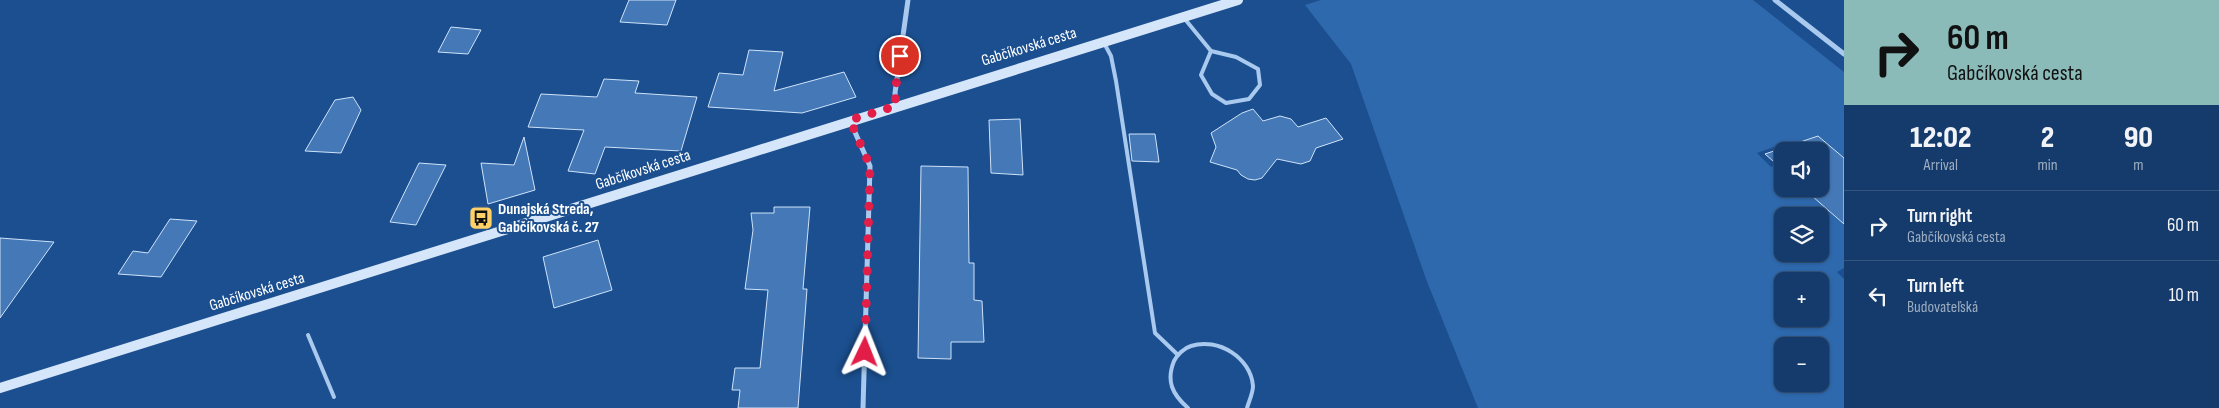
<!DOCTYPE html>
<meta charset="utf-8">
<style>
:root{--surface:#143b6b;--page:#1d4271;--text:#f1f3f6;--muted:#9dadc1;--line:#33557e}
body{margin:0;font-family:"Sofia Sans Condensed",sans-serif;background:var(--page);color:var(--text);height:100vh;display:flex;flex-direction:column;font-size:19px;white-space:nowrap}
*{box-sizing:border-box;margin:0}
p{font-size:16px;color:var(--muted)}
.icon{flex:none;width:28px;height:28px;fill:none;stroke:currentColor;stroke-width:2;stroke-linecap:round;stroke-linejoin:round}
.map{position:relative;flex:1;overflow:hidden}
.side{display:flex;flex-direction:column;background:var(--surface);width:375px}
.side>*{flex:none}
.guide{background:#8bbbb9;color:#111;overflow:hidden}
.controls{position:absolute;left:1774px;top:142px;display:grid;gap:10px}
.controls a{display:grid;place-items:center;width:55px;height:55px;border-radius:10px;background:var(--surface);box-shadow:0 1px 4px #0004,0 0 0 1px var(--line);font-size:25px}
.pin{position:absolute;display:grid;place-items:center;width:42px;height:42px;color:#fff;margin:-21px;border:2px solid #fff;border-radius:50%;box-shadow:0 1px 5px #0007}
.me{position:absolute;width:55px;margin:-28px;rotate:2deg;stroke-linejoin:round;filter:drop-shadow(0 0 4px #0008)}
.turn{display:flex;align-items:center;gap:18px;height:105px;padding:0 20px;font-size:22px}
.turn .icon{width:65px;height:65px;stroke-width:2.5}
.turn b{display:block;font-size:35px;line-height:42px}
.eta{display:flex;justify-content:space-evenly;align-items:center;height:85px;text-align:center}
.eta b{font-size:30px;font-weight:800;line-height:35px}
ul{padding:0;list-style:none}
li{display:flex;align-items:center;gap:15px;height:70px;padding:0 20px;border-top:1px solid var(--line)}
li div{flex:1}
li b{display:block;font-size:19px}
li em{font-style:normal}
main{display:flex;flex:1;min-height:0}
.map>svg:first-child{display:block}
.green{fill:#2e69ad;fill-rule:evenodd}
.building{fill:#4478b7;stroke:#cfe3fa}
.lines{fill:none;stroke-linecap:round;stroke-linejoin:round}
.service{stroke:#a9c9ee;stroke-width:4}
.minor{stroke:#a9c9ee;stroke-width:5}
.secondary{stroke:#d6e6fa;stroke-width:10}
.route{stroke:#e11d48;stroke-width:9;stroke-dasharray:0 16.2}
.labels{text-anchor:middle;dominant-baseline:central;stroke-width:4;stroke-linejoin:round;paint-order:stroke}
.street-label{font-size:16px;fill:#fff;stroke:#1b4f8f}
.poi-label{font-size:16px;font-weight:bold;fill:#fff;stroke:#1b4f8f;text-anchor:start}
</style>
<main>
<div class="map">
<svg width="1844" height="408" viewBox="0 0 1844 408">
<rect width="100%" height="100%" fill="#1b4f8f"/>
<path class="green" d="M1321 0H1753L1844 72V158L1818 136 1789 146 1785 143 1757 153 1771 167 1777 164 1782 169V189H1804L1844 224V268L1837 272 1844 279V408H1478L1426 279 1351 64 1305 5ZM1782 216H1820V254H1782ZM1782 281H1820V319H1782ZM1782 346H1820V384H1782Z"/>
<g class="building">
<path d="M629 0H676L667 25 620 22Z"/>
<path d="M451 27 481 30 468 54 438 52Z"/>
<path d="M749 50 783 52 774 91 844 72 856 97 802 113 708 107 719 73 743 75Z"/>
<path d="M604 79 639 81 635 93 697 97 681 151 605 147 595 174 568 171 584 130 528 127 541 94 597 97Z"/>
<path d="M353 97 361 110 341 153 305 151 335 100Z"/>
<path d="M1253 109 1263 121 1280 116 1291 119 1298 127 1326 118 1343 139 1316 148 1310 161 1301 164 1277 159 1262 178 1255 180 1248 179 1241 175 1237 170 1210 162 1216 147 1211 133 1242 113Z"/>
<path d="M1020 119 1023 175 991 173 989 120Z"/>
<path d="M1129 134H1155L1159 162 1132 161Z"/>
<path d="M1818 136 1844 158V224L1804 189H1820V151H1782V169L1765 154Z"/>
<path d="M524 137 535 190 488 204 481 163 514 165Z"/>
<path d="M419 163 446 165 416 225 390 222Z"/>
<path d="M921 166 968 167 969 263H974V300L982 301 984 342H951V359L918 358Z"/>
<path d="M774 207H810L803 289H807L798 408H738L740 390H732L735 368H760L768 290 745 289 753 230 751 213H774Z"/>
<path d="M170 219 197 221 161 277 118 274 133 251 148 253Z"/>
<path d="M0 238 54 242 0 318Z"/>
<path d="M598 240 612 290 554 308 543 257Z"/>
</g>
<g class="lines">
<g class="service">
<path d="M1184 18 1211 51"/>
<path d="M1104 43 1111 56 1116 81 1155 333 1177 354"/>
<path d="M1211 51 1236 57 1258 69 1260 85 1249 99 1226 103 1212 94 1201 75Z"/>
<path d="M308 335 334 397"/>
<path d="M1188 408C1172 394 1166 381 1174 361 1177 355 1184 348 1191 346 1218 337 1251 358 1253 386 1253 393 1249 401 1247 408"/>
</g>
<g class="minor">
<path d="M1775 0 1844 54"/>
<path d="M896 106 895 93 908 0"/>
<path d="M850 121 870 166 863 408"/>
</g>
<path class="secondary" d="M0 388C413 261 825 128 1238 0"/>
</g>
<g class="lines">
<path class="route" d="M865 352 870 166 850 120 896 106 895 93 900 56"/>
</g>
<defs>
<g id="bus-square" transform="scale(1.25)"><rect x="-9" y="-9" width="18" height="18" rx="4" fill="#ffd166" stroke="#1b4f8f"/><path d="M-5-6H5V4H4V6H2V4H-2V6H-4V4H-5ZM-3.5-4V0h7V-4ZM-3.5 1.2v1.5H-2V1.2ZM2 1.2v1.5H3.5V1.2Z" fill="#111"/></g>
</defs>
<g fill-rule="evenodd">
<use href="#bus-square" x="481" y="218"/>
</g>
<g class="labels">
<g class="street-label">
<text transform="translate(1029 47) rotate(-17)">Gabčíkovská cesta</text>
<text transform="translate(643 170) rotate(-18)">Gabčíkovská cesta</text>
<text transform="translate(257 292) rotate(-17)">Gabčíkovská cesta</text>
</g>
<g class="poi-label">
<text x="498" y="209">Dunajská Streda,<tspan x="498" dy="18">Gabčíkovská č. 27</tspan></text>
</g>
</g>
</svg>
<div class="controls">
<a><svg class="icon" aria-label="sound" viewBox="0 0 24 24"><path d="M4 9h4l5-4v14l-5-4H4zM17 9q2 3 0 6"/></svg></a>
<a><svg class="icon" aria-label="layers" viewBox="0 0 24 24"><path d="M12 4l9 5-9 5-9-5zM3 14l9 5 9-5"/></svg></a>
<a>+</a>
<a>−</a>
</div>
<div class="pin" style="left:900px;top:56px;background:#d93025"><svg class="icon" aria-label="arrive" viewBox="0 0 24 24"><path d="M6 21V4h12l-3 4 3 4H6"/></svg></div>
<svg class="me" style="left:865px;top:352px" viewBox="-20 -20 40 40"><path d="M0-17L14 15 0 8-14 15z" fill="#e11d48" stroke="#fff" stroke-width="4"/></svg>
</div>
<section class="side">
<div class="guide">
<div class="turn"><svg class="icon" aria-label="right" viewBox="0 0 24 24"><path d="M7 20v-9h11M14 6l5 5-5 5"/></svg><div><b>60 m</b>Gabčíkovská cesta</div></div>
</div>
<div class="eta">
<div><b>12:02</b><p>Arrival</p></div>
<div><b>2</b><p>min</p></div>
<div><b>90</b><p>m</p></div>
</div>
<ul>
<li><svg class="icon" aria-label="right" viewBox="0 0 24 24"><path d="M7 20v-9h11M14 6l5 5-5 5"/></svg><div><b>Turn right</b><p>Gabčíkovská cesta</p></div><em>60 m</em></li>
<li><svg class="icon" aria-label="left" viewBox="0 0 24 24"><path d="M17 20v-9H6M10 6l-5 5 5 5"/></svg><div><b>Turn left</b><p>Budovateľská</p></div><em>10 m</em></li>
</ul>
</section>
</main>
